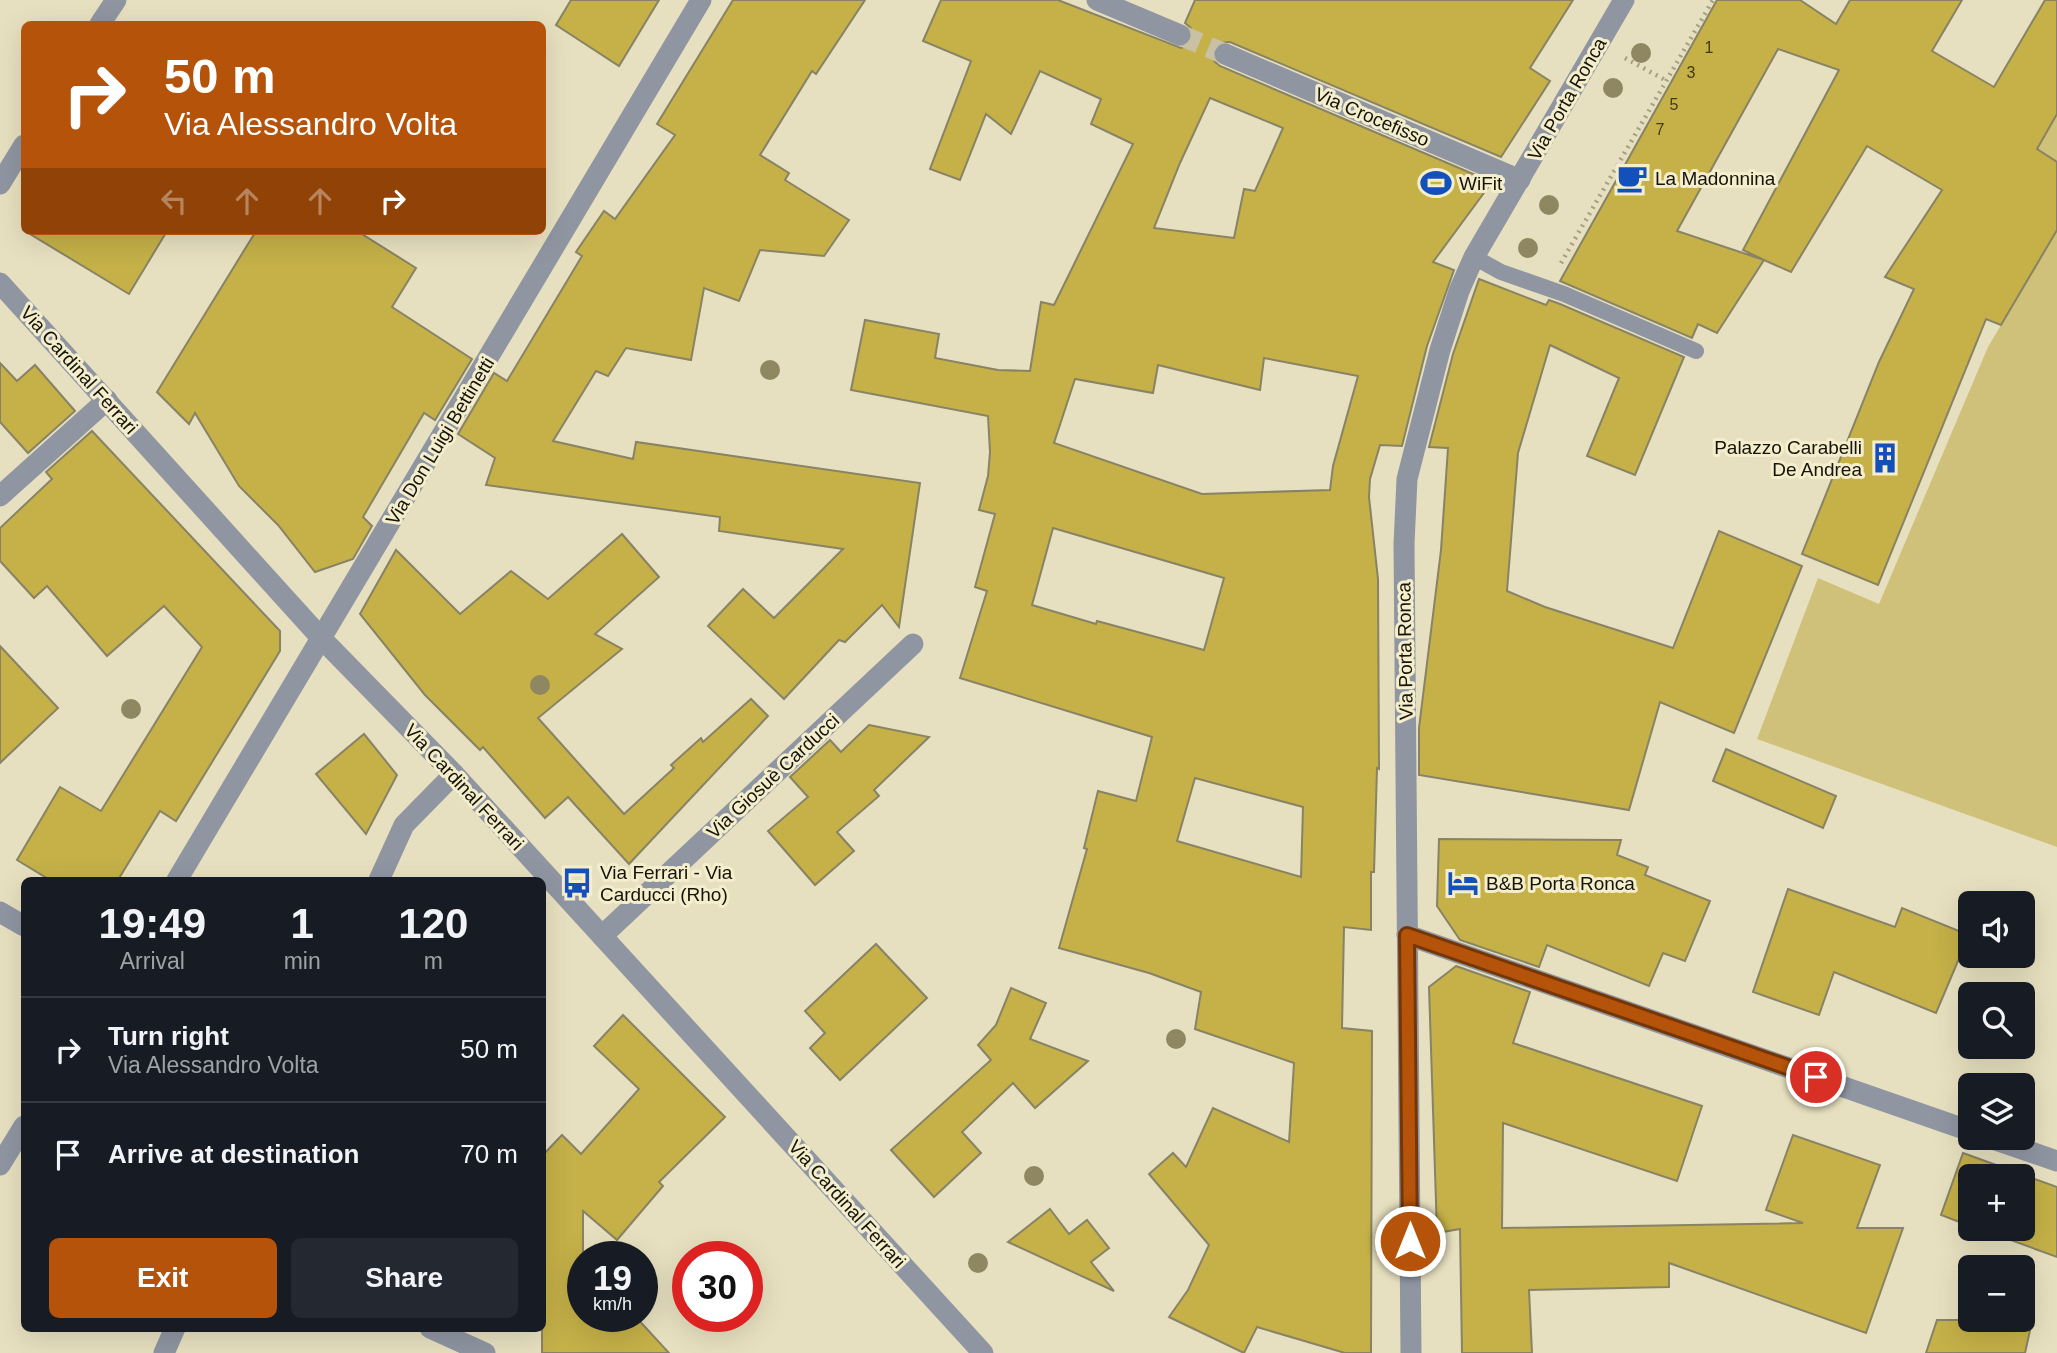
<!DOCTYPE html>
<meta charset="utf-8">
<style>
:root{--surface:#171b24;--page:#242831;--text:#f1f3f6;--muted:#9ea1a6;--line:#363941;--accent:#b45309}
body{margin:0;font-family:Helvetica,sans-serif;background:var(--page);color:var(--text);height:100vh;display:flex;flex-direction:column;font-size:26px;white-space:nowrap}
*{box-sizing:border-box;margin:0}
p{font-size:23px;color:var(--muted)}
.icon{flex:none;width:38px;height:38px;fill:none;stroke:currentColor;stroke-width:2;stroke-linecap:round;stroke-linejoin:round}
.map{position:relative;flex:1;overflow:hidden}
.details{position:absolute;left:21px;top:877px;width:525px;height:455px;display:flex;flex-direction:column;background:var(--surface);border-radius:10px;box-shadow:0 7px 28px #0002}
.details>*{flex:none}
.top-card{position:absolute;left:21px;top:21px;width:525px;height:214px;border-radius:10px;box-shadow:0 7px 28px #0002;background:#b45309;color:#fff;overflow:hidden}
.tools{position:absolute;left:1958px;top:891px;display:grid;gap:14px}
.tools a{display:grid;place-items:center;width:77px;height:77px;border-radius:10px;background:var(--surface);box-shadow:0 7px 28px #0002;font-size:35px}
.speed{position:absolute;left:567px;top:1241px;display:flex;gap:14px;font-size:35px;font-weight:700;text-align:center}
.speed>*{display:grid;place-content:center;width:91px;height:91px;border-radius:50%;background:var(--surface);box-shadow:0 7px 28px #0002;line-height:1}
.speed small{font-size:18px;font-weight:400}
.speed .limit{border:10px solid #d22;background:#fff;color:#111}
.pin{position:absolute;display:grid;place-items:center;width:60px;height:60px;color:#fff;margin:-30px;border:4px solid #fff;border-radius:50%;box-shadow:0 2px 7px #0007}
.me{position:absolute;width:77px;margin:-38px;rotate:0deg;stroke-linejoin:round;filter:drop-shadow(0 0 5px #0008)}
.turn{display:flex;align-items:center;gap:24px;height:147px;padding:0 28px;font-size:32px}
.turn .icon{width:91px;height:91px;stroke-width:2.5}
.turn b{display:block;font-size:49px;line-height:60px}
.lanes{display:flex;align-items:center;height:66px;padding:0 28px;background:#0003;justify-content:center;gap:35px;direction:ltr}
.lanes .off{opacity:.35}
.eta{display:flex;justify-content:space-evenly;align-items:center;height:119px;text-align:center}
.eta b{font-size:42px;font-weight:800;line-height:49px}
.cta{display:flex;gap:14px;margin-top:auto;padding:14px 28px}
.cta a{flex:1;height:80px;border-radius:10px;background:var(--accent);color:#fff;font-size:28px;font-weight:800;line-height:80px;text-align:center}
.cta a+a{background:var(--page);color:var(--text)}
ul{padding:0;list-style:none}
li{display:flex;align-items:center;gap:21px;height:105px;padding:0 28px;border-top:2px solid var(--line)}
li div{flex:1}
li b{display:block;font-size:26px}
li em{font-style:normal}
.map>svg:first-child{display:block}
.green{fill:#cfc179}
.building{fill:#c5b148;stroke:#888365;stroke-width:2;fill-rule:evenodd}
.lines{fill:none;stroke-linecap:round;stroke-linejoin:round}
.street-tunnel{stroke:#c8c1a4;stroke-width:21;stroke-dasharray:21 10;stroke-linecap:butt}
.path{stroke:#a49f85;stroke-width:4.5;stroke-dasharray:2 5;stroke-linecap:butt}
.lane{stroke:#8f96a2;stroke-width:16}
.street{stroke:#8f96a2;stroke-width:21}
.tree{fill:#8f8761}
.route-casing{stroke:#753606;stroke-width:18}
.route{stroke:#b45309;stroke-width:12}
.labels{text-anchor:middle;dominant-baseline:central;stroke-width:6;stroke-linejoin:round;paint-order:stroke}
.number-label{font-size:16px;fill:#423a18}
.street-label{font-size:19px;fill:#161308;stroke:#f4eecd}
.poi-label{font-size:19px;fill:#161308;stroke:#f4eecd;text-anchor:start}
</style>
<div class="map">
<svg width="2057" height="1353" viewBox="0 0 2057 1353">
<rect width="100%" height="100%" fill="#e7e0c0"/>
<g class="green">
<path d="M2057 114V162L2037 149Z"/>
<path d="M2057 230V847L1757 739 1818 578 1879 604 1988 347Z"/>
</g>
<g class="building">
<path d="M571 0H659L619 66 556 25Z"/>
<path d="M733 0H865L816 74 812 71 760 155 789 173 785 180 849 220 824 256 760 250 739 301 704 288 691 360 626 348 608 376 596 371 553 441 633 459 636 442 920 483 899 627 882 605 845 642 839 640 784 699 708 626 743 589 774 618 843 549 719 531 720 517 486 485 495 458 458 434 494 373 507 381 582 256 576 252 604 211 615 219 675 135 657 124Z"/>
<path d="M941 0H1058L1181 48 1187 46 1192 39 1191 28 1185 23 1195 0H1573L1530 68 1550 81 1501 157 1230 42 1218 43 1213 50 1214 61 1220 66 1492 182 1433 262 1454 270 1427 346 1402 446 1380 445 1370 479 1369 497 1378 579 1379 769 1377 768 1374 872H1371V930L1344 927 1342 1028 1372 1031 1371 1353H1345L1257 1327 1244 1353 1169 1317 1188 1290 1209 1245 1149 1174 1173 1153 1186 1167 1213 1108 1289 1142 1294 1063 1195 1029 1201 992 1149 973 1059 948 1087 849 1084 848 1098 791 1136 801 1152 737 960 678 987 591 975 587 995 514 979 510 988 476 990 452 988 416 851 390 865 320 939 334 935 358 998 370 1030 371 1041 302 1054 305 1133 144 1091 124 1101 99 1040 71 1011 134 986 114 960 180 930 169 971 61 923 41ZM1210 98 1283 128 1255 191 1244 189 1234 238 1154 228 1180 163ZM1264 358 1358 376 1333 466 1330 490 1202 494 1054 443 1075 379 1153 393 1158 365 1260 390ZM1053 528 1224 578 1204 650 1097 621 1096 624 1032 605ZM1195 778 1303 807 1301 877 1177 841Z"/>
<path d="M1717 0H1800L1836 24 1850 0H1962L1932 51 1994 87 2045 0H2057V114L2037 149 2057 162V230L2001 325 1986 319 1878 585 1802 554 1879 362 1914 289 1885 277 1942 190 1867 146 1791 272 1764 260 1717 333 1698 324 1692 338 1560 281ZM1778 49 1839 70 1743 250 1764 260 1677 231Z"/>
<path d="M25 231H167L129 294Z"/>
<path d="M256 231H357L416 268 392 307 472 359 435 420 424 413 363 517 372 526 353 559 315 572 278 525 239 486 195 413 189 424 157 392Z"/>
<path d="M1479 279 1546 305 1549 300 1560 304 1684 357 1635 475 1587 456 1619 378 1550 345 1518 453 1507 591 1545 607 1673 648 1719 531 1802 566 1734 733 1660 702 1629 810 1419 775V728L1441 550 1448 448 1429 447 1453 354Z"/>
<path d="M0 363 17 381 35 365 75 411 28 453 0 422Z"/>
<path d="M92 431 280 631V651L176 821 160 811 118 880H50L17 860 60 787 101 811 202 647 164 606 107 656 47 586 34 598 0 561V528L52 479 46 472Z"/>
<path d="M622 534 659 577 595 634 622 649 538 718 624 814 674 768 671 765 701 738 703 742 751 699 768 716 629 864 568 797 545 818 483 747 480 750 425 695 360 614 396 550 460 614 511 571 548 599Z"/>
<path d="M0 646 58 708 0 763Z"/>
<path d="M869 725 929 737 874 790 879 796 837 832 854 851 815 885 768 831 808 797 790 777 830 740 841 752Z"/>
<path d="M364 734 397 775 366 834 316 774Z"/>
<path d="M1726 749 1836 796 1823 828 1713 781Z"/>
<path d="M1439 839 1621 840 1617 855 1648 867 1645 875 1710 901 1685 961 1663 953 1649 986 1547 945 1539 967 1460 940 1437 906Z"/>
<path d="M1788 889 1895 927 1902 908 1969 935 1936 1013 1834 972 1819 1015 1753 992Z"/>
<path d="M876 944 927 998 840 1080 810 1048 825 1033 805 1011Z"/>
<path d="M1456 966 1530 992 1513 1043 1702 1106 1677 1181 1503 1123 1502 1228 1803 1223 1766 1210 1793 1135 1880 1165 1857 1228H1903L1866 1333 1669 1263V1287L1529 1290 1532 1353H1462L1460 1229 1437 1233 1429 987Z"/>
<path d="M1011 988 1046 1003 1030 1039 1088 1061 1035 1108 1013 1083 962 1132 981 1153 934 1197 891 1150 991 1060 978 1045 996 1025Z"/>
<path d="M623 1015 725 1117 659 1182 663 1186 617 1240 583 1211V1316H635L669 1353H542V1156L562 1135 581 1154 639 1089 594 1046Z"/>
<path d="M1963 1153 2057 1187V1257L1978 1228H2023V1176H1970V1226L1941 1215Z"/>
<path d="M1050 1209 1069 1234 1087 1220 1109 1248 1091 1262 1114 1291 1008 1242Z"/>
<path d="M1937 1320H2012L2031 1326 2025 1353H1926Z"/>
</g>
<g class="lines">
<path class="street-tunnel" d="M1180 35 1225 54"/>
<g class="path">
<path d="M1625 58 1667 81"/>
<path d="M1561 263 1713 0"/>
</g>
<path class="lane" d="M1474 257 1501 272 1564 294 1696 351"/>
<g class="street">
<path d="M1097 0 1180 35"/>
<path d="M100 24 116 0"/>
<path d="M1225 54 1520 180"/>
<path d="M0 184 24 145"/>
<path d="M0 283 322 639 454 774 983 1353"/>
<path d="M0 496 107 400"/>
<path d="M177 880 701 0"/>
<path d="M379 880 404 825 454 774"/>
<path d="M0 912 24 926"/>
<path d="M1407 935 1970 1131"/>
<path d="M602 936 913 644"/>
<path d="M1990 1138 2057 1161"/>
<path d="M0 1165 24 1126"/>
<path d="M430 1328 485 1353"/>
<path d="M164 1353 175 1328"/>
<path d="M1411 1353 1404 544 1407 479 1440 350 1459 291 1474 257 1624 0"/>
</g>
</g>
<g class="tree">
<circle cx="1641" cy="53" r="10"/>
<circle cx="1613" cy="88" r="10"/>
<circle cx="1549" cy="205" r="10"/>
<circle cx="1528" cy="248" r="10"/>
<circle cx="770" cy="370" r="10"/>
<circle cx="540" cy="685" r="10"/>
<circle cx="131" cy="709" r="10"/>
<circle cx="1176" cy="1039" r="10"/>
<circle cx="1034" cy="1176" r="10"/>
<circle cx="978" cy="1263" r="10"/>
</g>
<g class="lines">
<g class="route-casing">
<path id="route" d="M1410 1241 1407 935 1816 1077"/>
</g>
<use href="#route" class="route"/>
</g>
<defs>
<g id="cafe-bare" transform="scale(2.415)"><path d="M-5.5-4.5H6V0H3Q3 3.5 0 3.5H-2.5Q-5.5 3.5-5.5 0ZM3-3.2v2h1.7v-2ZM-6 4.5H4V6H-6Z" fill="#1450bb" stroke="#f4eecd" stroke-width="2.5" paint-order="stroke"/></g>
<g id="stadium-bare" transform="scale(2.415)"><path d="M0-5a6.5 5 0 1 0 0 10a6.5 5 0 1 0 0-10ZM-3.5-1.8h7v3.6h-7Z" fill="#1450bb" stroke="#f4eecd" stroke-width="2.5" paint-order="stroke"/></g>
<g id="building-bare" transform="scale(2.415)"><path d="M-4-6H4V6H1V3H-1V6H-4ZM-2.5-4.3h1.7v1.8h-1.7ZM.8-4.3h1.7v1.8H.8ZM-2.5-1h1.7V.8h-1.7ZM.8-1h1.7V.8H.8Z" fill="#1450bb" stroke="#f4eecd" stroke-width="2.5" paint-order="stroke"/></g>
<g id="bus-bare" transform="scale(2.415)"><path d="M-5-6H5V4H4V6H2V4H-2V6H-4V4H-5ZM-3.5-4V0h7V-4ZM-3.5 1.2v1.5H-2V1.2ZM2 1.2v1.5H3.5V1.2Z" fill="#1450bb" stroke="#f4eecd" stroke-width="2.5" paint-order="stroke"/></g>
<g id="hotel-bare" transform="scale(2.415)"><path d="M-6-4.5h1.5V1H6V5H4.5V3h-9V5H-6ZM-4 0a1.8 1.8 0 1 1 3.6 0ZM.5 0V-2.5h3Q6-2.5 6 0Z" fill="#1450bb" stroke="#f4eecd" stroke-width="2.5" paint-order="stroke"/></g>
</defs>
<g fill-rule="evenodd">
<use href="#cafe-bare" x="1632" y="178"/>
<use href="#stadium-bare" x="1436" y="183"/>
<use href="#building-bare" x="1885" y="458"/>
<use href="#bus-bare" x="577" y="883"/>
<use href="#hotel-bare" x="1463" y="883"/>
</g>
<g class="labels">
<g class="number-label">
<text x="1709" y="47">1</text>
<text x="1691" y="72">3</text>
<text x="1674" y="104">5</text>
<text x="1660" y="129">7</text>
</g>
<g class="street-label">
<text transform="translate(1567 99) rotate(-60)">Via Porta Ronca</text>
<text transform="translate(1372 117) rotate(23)">Via Crocefisso</text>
<text transform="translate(79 370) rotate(48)">Via Cardinal Ferrari</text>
<text transform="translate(440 441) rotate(-59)">Via Don Luigi Bettinetti</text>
<text transform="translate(1405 651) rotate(-91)">Via Porta Ronca</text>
<text transform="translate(773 776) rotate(-43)">Via Giosuè Carducci</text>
<text transform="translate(464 787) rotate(47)">Via Cardinal Ferrari</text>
<text transform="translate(847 1204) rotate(48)">Via Cardinal Ferrari</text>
</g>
<g class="poi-label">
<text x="1655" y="178">La Madonnina</text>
<text x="1459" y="183">WiFit</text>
<text x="1862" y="447" text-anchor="end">Palazzo Carabelli<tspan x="1862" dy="22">De Andrea</tspan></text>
<text x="600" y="872">Via Ferrari - Via<tspan x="600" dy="22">Carducci (Rho)</tspan></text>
<text x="1486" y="883">B&amp;B Porta Ronca</text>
</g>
</g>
</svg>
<div class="tools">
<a><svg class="icon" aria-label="sound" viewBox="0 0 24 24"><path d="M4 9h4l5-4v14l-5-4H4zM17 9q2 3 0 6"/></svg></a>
<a><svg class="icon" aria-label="search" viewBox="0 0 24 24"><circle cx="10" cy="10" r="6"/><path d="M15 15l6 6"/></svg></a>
<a><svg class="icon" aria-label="layers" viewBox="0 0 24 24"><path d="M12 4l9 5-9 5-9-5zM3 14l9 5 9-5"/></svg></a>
<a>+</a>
<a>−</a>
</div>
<div class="speed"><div>19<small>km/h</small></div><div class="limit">30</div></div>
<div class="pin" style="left:1816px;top:1077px;background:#d93025"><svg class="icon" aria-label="arrive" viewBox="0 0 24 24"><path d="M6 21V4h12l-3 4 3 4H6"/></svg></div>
<svg class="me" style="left:1410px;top:1241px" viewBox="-20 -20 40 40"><circle r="17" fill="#b45309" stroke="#fff" stroke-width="3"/><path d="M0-11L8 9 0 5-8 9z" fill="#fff"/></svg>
<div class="top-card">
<div class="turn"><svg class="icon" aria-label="right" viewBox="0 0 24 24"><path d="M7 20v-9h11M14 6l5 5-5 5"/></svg><div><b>50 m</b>Via Alessandro Volta</div></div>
<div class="lanes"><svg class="icon off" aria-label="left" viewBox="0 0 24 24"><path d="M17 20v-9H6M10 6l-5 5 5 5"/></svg><svg class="icon off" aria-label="ahead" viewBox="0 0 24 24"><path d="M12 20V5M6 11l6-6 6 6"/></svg><svg class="icon off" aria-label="ahead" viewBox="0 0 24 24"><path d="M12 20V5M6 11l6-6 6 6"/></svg><svg class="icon" aria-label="right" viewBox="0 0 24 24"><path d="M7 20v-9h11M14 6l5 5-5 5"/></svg></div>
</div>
<section class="details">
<div class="eta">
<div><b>19:49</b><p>Arrival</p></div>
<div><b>1</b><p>min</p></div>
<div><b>120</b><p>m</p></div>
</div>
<ul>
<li><svg class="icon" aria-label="right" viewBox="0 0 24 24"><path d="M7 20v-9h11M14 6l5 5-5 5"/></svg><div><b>Turn right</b><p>Via Alessandro Volta</p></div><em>50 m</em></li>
<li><svg class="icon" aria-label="arrive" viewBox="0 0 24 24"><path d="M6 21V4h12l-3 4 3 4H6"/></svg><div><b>Arrive at destination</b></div><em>70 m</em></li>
</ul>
<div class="cta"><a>Exit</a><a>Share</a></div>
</section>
</div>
